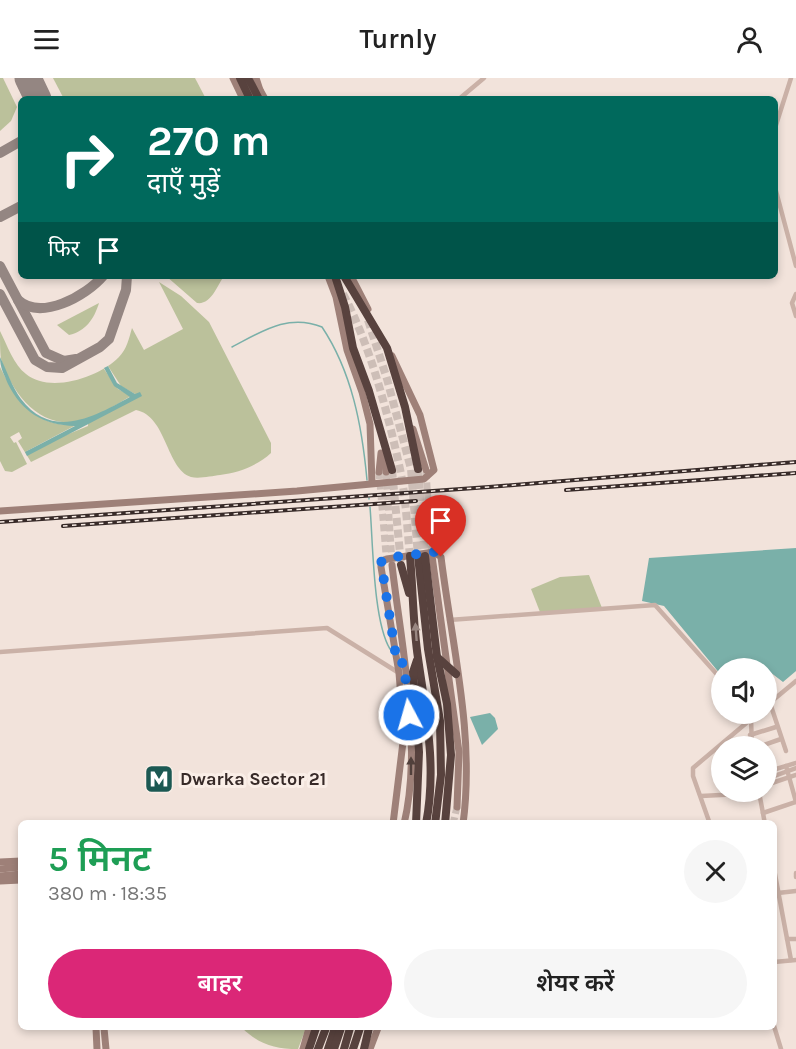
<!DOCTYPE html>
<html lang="hi">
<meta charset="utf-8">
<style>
:root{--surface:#fff;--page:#f6f6f6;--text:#222;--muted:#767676;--accent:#db2777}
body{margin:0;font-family:Karla,"Noto Sans Devanagari",sans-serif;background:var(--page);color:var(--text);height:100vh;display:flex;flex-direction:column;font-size:22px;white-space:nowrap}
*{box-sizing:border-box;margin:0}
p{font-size:20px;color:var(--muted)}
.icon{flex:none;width:33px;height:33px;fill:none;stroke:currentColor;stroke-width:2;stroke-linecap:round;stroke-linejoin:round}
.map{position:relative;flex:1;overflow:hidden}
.drawer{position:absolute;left:18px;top:742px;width:759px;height:210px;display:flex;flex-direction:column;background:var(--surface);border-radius:9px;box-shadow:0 3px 9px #0003}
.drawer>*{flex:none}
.banner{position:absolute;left:18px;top:18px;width:760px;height:183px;border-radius:9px;box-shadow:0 3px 9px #0003;background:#00695c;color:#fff;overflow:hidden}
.buttons{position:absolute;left:711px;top:580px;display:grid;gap:12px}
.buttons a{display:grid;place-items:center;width:66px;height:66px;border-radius:50%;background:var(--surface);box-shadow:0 3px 9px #0003;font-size:30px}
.pin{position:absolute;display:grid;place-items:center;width:51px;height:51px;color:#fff;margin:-62px -26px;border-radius:50% 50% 50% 0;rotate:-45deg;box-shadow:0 0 6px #0007}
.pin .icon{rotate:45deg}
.me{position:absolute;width:66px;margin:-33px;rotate:354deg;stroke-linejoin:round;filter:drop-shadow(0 0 4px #0008)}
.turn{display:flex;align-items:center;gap:21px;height:126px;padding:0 30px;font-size:27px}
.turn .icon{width:78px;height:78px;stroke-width:2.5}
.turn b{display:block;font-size:42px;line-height:51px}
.then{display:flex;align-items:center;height:57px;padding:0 30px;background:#0003;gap:12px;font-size:22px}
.round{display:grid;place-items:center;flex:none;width:63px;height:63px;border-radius:32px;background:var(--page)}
.head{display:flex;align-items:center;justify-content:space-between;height:102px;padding:0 30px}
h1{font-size:36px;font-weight:600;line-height:45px;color:#1e9e55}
.cta{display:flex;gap:12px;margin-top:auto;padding:12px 30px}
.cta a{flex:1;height:69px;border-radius:36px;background:var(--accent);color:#fff;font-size:24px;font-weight:600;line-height:69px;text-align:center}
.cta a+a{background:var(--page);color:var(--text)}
header{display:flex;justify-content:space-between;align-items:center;height:78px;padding:0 30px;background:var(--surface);font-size:27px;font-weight:600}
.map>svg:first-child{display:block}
.green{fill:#bbc19b}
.water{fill:#7ab0a9}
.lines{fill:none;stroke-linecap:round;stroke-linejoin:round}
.stream{stroke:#7ab0a9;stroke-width:1.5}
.taxiway{stroke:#948682;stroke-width:10}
.runway{stroke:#948682;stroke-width:27}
.secondary-tunnel{stroke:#cdbeb7;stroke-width:7;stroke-dasharray:7 3.5;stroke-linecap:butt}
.highway-tunnel{stroke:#cdbeb7;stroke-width:8;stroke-dasharray:8 4;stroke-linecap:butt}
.street{stroke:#cab1a7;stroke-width:4.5}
.secondary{stroke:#9e8078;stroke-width:7}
.highway{stroke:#58423e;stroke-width:8}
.rail-casing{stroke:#372a28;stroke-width:4}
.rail{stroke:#faeee7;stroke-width:1.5;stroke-dasharray:4.5;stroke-linecap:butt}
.oneway{fill:#998782}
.oneway2{fill:#51403c}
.route{stroke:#1a73e8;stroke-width:10;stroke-dasharray:0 18}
.labels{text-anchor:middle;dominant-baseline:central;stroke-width:6;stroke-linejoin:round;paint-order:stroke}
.poi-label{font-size:18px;font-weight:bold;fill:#372a28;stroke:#faeee7;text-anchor:start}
</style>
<header><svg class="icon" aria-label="menu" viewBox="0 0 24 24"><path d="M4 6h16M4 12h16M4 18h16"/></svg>Turnly<svg class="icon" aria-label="person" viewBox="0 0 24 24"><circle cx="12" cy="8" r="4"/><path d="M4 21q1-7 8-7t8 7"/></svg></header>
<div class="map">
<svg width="796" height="971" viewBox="0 0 796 971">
<rect width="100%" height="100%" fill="#f2e3db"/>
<g class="green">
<path d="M0 0H3L17 29 11 43 0 53Z"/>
<path d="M53 0H195L206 21H64Z"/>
<path d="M166 198H224C217 208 211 227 197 225Z"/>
<path d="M159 204 181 218 209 244 271 365V375C257 388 238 395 220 397 212 398 199 401 191 399 166 391 167 338 136 332L31 384 18 363 22 360 19 354 10 359 14 365 16 364 27 386 12 394 5 393 0 383V289C17 323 35 349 76 347L25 374 88 348V345L135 316 121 308 108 288 104 291 118 311 131 318C115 327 98 339 81 343 40 352 12 316 1 281 0 273 0 262 0 253 7 267 14 287 26 296 50 316 100 299 119 279 127 271 129 260 132 250L144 272 183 251Z"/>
<path d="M99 225C94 241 86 253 69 257L57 247Z"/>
<path d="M589 497 602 530 540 534 531 511 560 499Z"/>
<path d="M242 950H306L298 971C274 971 259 966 242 950Z"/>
</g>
<g class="water">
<path d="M0 279C7 293 12 309 21 321 53 363 95 338 130 319L114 308 104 290 108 288 117 305 135 316 140 314 142 318 27 378 25 374 75 348C43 347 22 334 8 306 4 296 0 290 0 279Z"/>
<path d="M796 470V593L783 604 770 594 767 595 766 591H722L721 597 664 528 642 523 649 480Z"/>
<path d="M490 635 495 640 498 651 482 667 470 639Z"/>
</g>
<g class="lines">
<g class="stream">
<path d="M232 269C261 254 288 235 322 249 352 294 362 348 367 402"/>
<path d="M369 420V421"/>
<path d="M370 429C373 464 373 543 390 571"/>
</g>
<g class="taxiway">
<path d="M36 16 37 21"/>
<path d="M0 75 21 63"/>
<path d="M0 139 21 128"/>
<path d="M0 188 46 275 64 283 76 281"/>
<path d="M0 216 35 282 47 289 62 290 100 269 109 261 126 212 127 198"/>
<path d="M18 222C41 243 86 218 103 198"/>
</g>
<path class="runway" d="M28 0 38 21"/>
<g class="secondary-tunnel">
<path d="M379 394 387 488"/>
<path d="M386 394 392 484"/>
<path d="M426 394 432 478"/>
<path d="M453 746 457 729"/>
</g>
<g class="highway-tunnel">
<path d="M343 216C370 266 388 336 400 391 406 419 407 450 410 478"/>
<path d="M368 242 387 301 411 391 418 478"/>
<path d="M418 391 425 478"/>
<path d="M392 392 401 486"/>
</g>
<g class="street">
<path d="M459 21 484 0"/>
<path d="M776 47 791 0"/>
<path d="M776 113 796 188"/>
<path d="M796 216 792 225 796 238"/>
<path d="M449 542 655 527 722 602"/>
<path d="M0 574 327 550 399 595"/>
<path d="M770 625 786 673"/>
<path d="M766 628 796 603"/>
<path d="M747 636 751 641 752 669"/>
<path d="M750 657 776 649"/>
<path d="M758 669 781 661"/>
<path d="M786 688 796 724"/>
<path d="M766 694 796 685"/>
<path d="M766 701 796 690"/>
<path d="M766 707 796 697"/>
<path d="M759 714 765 746"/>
<path d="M701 718 760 715"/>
<path d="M763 735 796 724"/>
<path d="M710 746 693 698V690L757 636"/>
<path d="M774 791 791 882"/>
<path d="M796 795V799"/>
<path d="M778 815 796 813"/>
<path d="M787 861H796"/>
<path d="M774 884 796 882"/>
<path d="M774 948 781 971"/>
</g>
<g class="secondary">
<path d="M233 0 243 21"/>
<path d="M256 0 260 12"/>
<path d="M255 14 260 12 265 21"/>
<path d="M328 198 336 219 347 272 362 314 370 346 372 405"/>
<path d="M351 198 368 231"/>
<path d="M413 351 426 392"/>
<path d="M384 375 386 394"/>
<path d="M379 394 381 375"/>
<path d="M0 433 297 413 424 401 434 392 420 337 392 278"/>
<path d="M432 478 459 674 457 729"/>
<path d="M392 487C401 566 423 667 404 746"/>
<path d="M393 746 404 656 399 595 381 489V484L387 481 434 474 441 479C452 568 475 657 463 746"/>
<path d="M0 784 21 783"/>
<path d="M0 791 21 789"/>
<path d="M0 798 21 796"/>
<path d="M0 803 21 802"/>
<path d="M96 950 97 971"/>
<path d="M104 950 106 971"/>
<path d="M303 971 309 950"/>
<path d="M370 971 378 950"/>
</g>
<g class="highway">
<path d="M240 0 250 21"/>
<path d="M248 0 259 21"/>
<path d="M335 198 345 229 353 270 369 313 392 392"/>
<path d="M344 198 387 270 405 329 418 391"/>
<path d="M410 478C413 512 413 547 418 580 426 637 437 689 426 746"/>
<path d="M418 478 428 571 440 643 441 697 435 746"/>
<path d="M425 478 437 579 447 626 451 677 445 746"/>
<path d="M401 487 409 515"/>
<path d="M437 579 456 596"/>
<path d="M416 746 419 674 413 594 417 582"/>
<path d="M309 971 316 950"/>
<path d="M318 971 326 950"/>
<path d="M328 971 335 950"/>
<path d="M334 971 341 950"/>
<path d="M344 971 350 950"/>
<path d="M353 971 360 950"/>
<path d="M364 971 369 950"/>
</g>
<g class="rail-casing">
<g id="rail">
<path d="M566 412 796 395"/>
<path d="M0 444 489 409 796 384"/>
<path d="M63 448 416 423"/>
</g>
</g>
<use href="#rail" class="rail"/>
</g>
<defs><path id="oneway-solid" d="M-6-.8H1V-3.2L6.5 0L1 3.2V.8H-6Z" transform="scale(1.5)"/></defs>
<use class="oneway" href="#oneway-solid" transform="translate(416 554) rotate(-94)"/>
<use class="oneway2" href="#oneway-solid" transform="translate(411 688) rotate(-90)"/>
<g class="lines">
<path class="route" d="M409 637 404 585H397L381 484 387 480 434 474 441 479"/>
</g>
<defs>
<g id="metro-square" transform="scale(1.5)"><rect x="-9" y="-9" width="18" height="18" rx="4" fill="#1c5953" stroke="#faeee7"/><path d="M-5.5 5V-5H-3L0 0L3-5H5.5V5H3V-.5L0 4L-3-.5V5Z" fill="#fff"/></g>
</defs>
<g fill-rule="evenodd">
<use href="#metro-square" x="159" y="701"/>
</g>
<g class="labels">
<g class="poi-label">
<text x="180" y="701">Dwarka Sector 21</text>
</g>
</g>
</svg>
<div class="buttons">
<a><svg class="icon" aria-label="sound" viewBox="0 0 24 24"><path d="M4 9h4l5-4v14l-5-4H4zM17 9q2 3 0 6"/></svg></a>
<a><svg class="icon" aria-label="layers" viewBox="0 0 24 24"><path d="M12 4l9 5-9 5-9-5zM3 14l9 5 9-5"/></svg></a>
</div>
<div class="pin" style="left:441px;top:479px;background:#d93025"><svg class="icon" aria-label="arrive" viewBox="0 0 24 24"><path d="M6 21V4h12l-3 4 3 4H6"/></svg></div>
<svg class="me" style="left:409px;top:637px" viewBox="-20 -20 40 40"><circle r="17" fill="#1a73e8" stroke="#fff" stroke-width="3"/><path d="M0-11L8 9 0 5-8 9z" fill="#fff"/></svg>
<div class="banner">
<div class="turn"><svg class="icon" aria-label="right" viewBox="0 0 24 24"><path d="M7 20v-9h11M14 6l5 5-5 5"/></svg><div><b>270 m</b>दाएँ मुड़ें</div></div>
<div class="then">फिर<svg class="icon" aria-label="arrive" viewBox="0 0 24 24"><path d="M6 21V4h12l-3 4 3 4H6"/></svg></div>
</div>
<section class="drawer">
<div class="head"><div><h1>5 मिनट</h1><p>380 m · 18:35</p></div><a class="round"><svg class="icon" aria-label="close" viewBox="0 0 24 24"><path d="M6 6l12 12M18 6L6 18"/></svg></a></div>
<div class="cta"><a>बाहर</a><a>शेयर करें</a></div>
</section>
</div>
